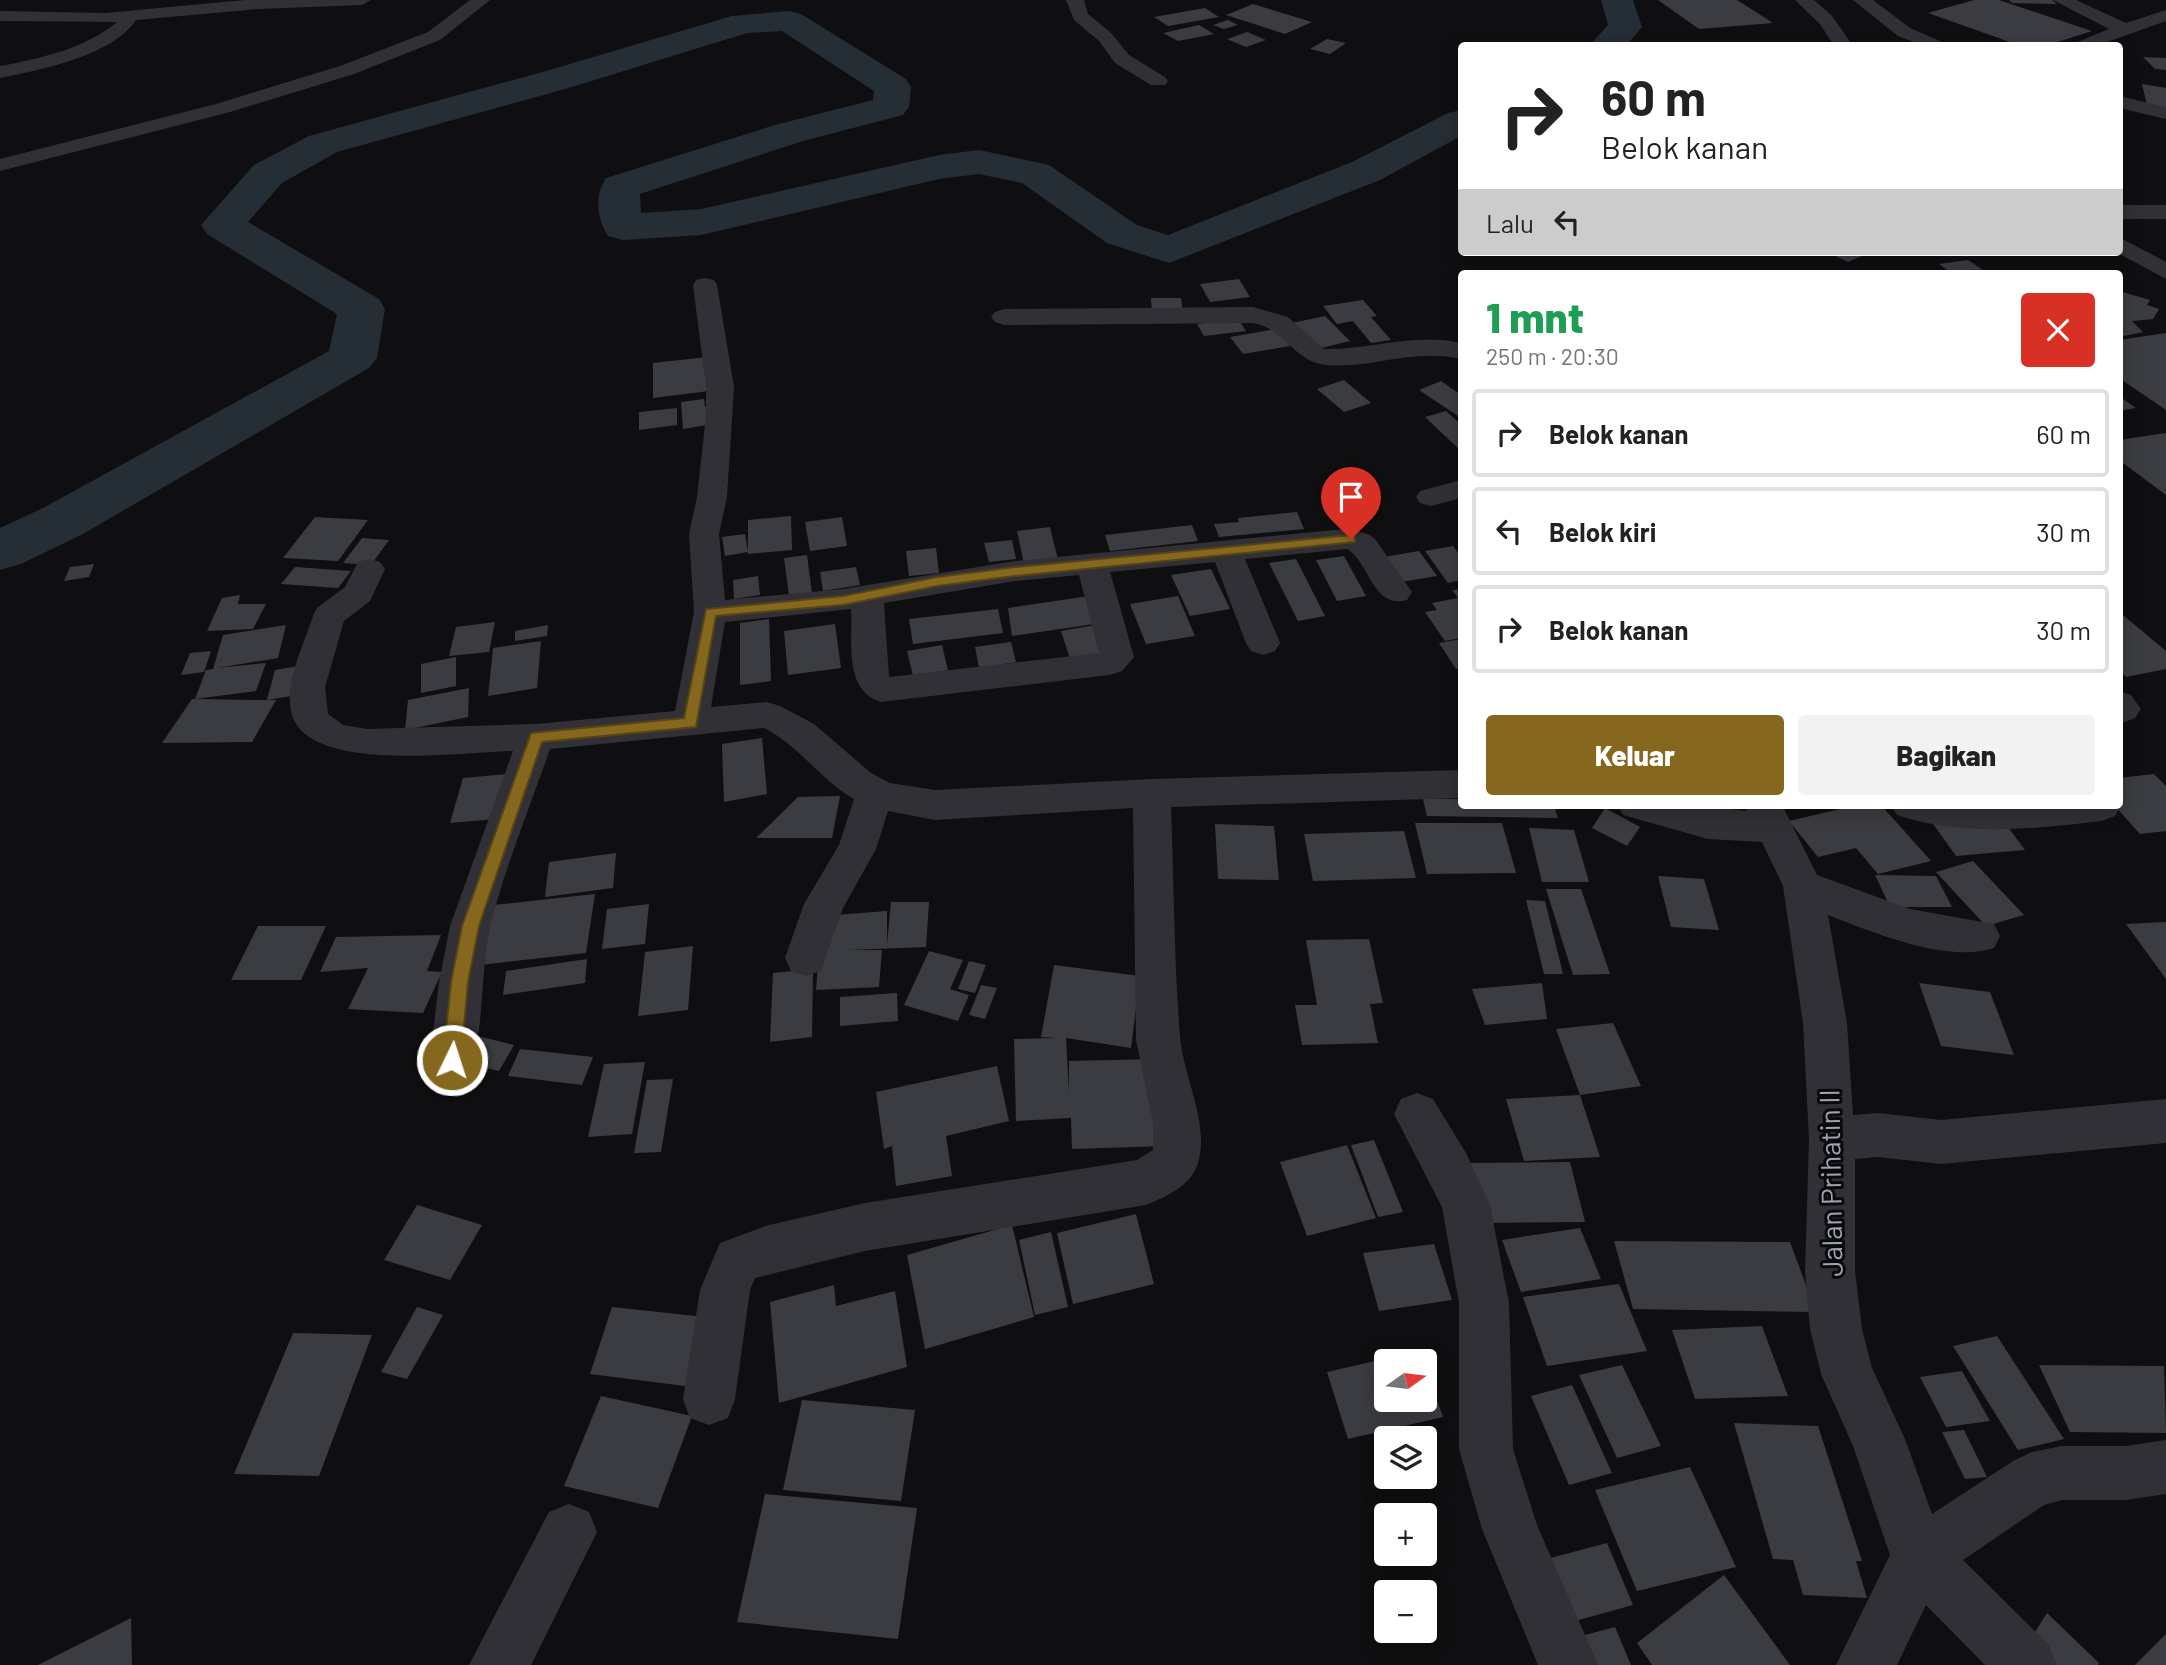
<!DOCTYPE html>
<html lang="id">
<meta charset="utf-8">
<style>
:root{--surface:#fff;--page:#f2f2f2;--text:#222;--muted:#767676;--line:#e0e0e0;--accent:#85681e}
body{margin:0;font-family:Barlow,sans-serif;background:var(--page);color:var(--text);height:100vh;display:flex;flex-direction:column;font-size:26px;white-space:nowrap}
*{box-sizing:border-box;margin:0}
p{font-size:23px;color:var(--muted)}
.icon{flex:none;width:38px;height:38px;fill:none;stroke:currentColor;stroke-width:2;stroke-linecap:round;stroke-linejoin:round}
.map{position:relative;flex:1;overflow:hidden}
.details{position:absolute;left:1458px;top:270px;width:665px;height:539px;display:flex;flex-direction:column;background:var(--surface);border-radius:7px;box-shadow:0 4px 18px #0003}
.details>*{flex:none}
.top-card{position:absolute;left:1458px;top:42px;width:665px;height:214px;border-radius:7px;box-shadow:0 4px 18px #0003;background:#fff;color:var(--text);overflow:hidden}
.needle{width:46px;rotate:76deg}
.fabs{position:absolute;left:1374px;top:1349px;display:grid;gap:14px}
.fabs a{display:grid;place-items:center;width:63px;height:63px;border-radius:7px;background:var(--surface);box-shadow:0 4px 18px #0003;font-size:35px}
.pin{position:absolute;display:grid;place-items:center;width:60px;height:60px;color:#fff;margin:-72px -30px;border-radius:50% 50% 50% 0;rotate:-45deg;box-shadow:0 0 7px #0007}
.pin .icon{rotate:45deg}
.me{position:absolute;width:77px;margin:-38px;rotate:4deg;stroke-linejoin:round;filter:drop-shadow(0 0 5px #0008)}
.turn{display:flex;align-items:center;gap:24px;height:147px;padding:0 28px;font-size:32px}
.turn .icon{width:91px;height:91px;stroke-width:2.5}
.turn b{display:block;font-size:49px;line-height:60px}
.then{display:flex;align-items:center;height:66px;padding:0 28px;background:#0003;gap:14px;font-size:26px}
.round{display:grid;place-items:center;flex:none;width:74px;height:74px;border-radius:7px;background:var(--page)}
.headline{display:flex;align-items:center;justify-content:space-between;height:119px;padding:0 28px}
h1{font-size:42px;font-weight:800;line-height:52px;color:#1e9e55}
.action{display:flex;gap:14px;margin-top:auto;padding:14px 28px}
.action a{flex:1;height:80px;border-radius:7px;background:var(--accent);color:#fff;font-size:28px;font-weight:800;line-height:80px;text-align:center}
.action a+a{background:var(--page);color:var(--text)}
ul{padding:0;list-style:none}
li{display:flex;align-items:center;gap:21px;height:88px;margin:0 14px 10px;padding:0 14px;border:4px solid var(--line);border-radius:7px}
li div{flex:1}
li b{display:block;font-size:26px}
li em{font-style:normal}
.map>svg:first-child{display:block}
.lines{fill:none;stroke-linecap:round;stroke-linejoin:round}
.river{fill:#252d35;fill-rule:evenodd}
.building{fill:#3b3c41}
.minor{fill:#303036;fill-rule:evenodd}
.route{fill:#85681e;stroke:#564414;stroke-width:2}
.labels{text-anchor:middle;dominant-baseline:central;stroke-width:6;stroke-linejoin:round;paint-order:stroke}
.near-street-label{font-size:28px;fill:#9fa4b3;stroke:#0a0a0c}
</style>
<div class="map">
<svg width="2166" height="1665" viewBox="0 0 2166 1665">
<rect width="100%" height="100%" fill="#0f0f11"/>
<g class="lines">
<g class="river">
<path d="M1601 0H1633L1642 27 1626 46H1589L1608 25Z"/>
<path d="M789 11 801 14 906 79 911 87 909 107 903 115 803 141 640 194 641 213 701 209 939 155 979 150 1049 165 1137 225 1168 235 1352 162 1448 113 1461 110V136L1380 180 1169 263 1107 243 1022 183 979 174 939 179 701 235 623 240 608 236C597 220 594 195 606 178L775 125 873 100 874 91 782 31 747 33 572 87 337 152 282 183 248 222 379 299 385 309 377 358 369 368 83 534 21 564 0 570V528L43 508 329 351 337 314 207 234 201 225 254 165 309 136 546 71 732 16Z"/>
</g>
</g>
<g class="building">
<path d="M1658 0H1737L1773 23 1699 29Z"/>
<path d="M1974 0H1999L2092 31 2045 46H2021L1928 13Z"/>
<path d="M2009 0H2052L2057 4 2012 3Z"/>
<path d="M1253 4 1312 22 1285 34 1226 15Z"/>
<path d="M1205 8 1219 17 1168 26 1154 17Z"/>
<path d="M1228 20 1238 25 1224 29 1213 25Z"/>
<path d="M1199 25 1214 34 1178 41 1163 33Z"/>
<path d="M1247 32 1266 40 1246 47 1227 39Z"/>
<path d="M1327 39 1346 43 1330 54 1310 49Z"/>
<path d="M2143 57 2166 58V70L2155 69Z"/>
<path d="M2142 84 2166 88V108L2147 105Z"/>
<path d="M1827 252H1858L1864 255 1848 262Z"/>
<path d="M1968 260 1987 273H1951L1939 264Z"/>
<path d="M1239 279 1250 297 1210 302 1200 284Z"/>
<path d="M2119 291 2150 300 2147 305 2159 309 2153 319 2132 321 2143 332 2119 337Z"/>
<path d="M1151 298H1181L1183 313H1152Z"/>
<path d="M1363 300 1377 316 1371 317 1391 340 1371 343 1353 321 1337 324 1323 306Z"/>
<path d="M1325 316 1350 341 1317 349 1292 323Z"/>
<path d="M1238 319 1246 331 1204 336 1197 324Z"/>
<path d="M1277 329 1290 346 1243 354 1230 337Z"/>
<path d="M2166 333V410L2119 378V340Z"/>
<path d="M707 357 709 391 653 398V363Z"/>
<path d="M1344 380 1371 403 1344 412 1317 389Z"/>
<path d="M1441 381 1461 395V415L1458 416 1419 390Z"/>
<path d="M2119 396 2136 408 2119 411Z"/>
<path d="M704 399 705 407 714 405 715 415 706 416 707 425 683 429 681 402Z"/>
<path d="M677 408V425L639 430V412Z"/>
<path d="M1446 411 1457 421 1461 420V451L1425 417Z"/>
<path d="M2166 433V495L2119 460V440Z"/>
<path d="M1297 512 1304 529 1219 537 1214 524 1239 522 1238 518Z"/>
<path d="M791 516 792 550 748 554V520Z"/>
<path d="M315 517 368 520 338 561 283 558Z"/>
<path d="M842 517 847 546 810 551 805 522Z"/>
<path d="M1192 525 1198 541 1110 551 1105 535Z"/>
<path d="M1050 527 1058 560 1024 564 1017 531Z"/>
<path d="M745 534 748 552 725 556 722 537Z"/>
<path d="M362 538 389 540 371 565 343 563Z"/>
<path d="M1012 540 1016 559 989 562 984 543Z"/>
<path d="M1453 546 1461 557V580L1448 583 1425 551Z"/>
<path d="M936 548 939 573 909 576 906 551Z"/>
<path d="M1419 551 1437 576 1401 582 1384 557Z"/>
<path d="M807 555 812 593 789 596 784 558Z"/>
<path d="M1344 556 1366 596 1337 601 1316 560Z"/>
<path d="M1296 559 1325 616 1298 621 1269 563Z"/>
<path d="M94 564 89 577 64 581 70 567Z"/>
<path d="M295 567 351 571 338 588 281 584Z"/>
<path d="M856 567 860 585 823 591 820 572Z"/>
<path d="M1211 569 1230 609 1190 616 1171 575Z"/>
<path d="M758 576 760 595 734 599 733 580Z"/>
<path d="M1461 589V638L1445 641 1425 612 1437 610 1432 603 1458 598 1452 590Z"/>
<path d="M240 595 238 604H266L253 629 207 631 222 598Z"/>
<path d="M1096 595 1101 623 1012 636 1008 608Z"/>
<path d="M1178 596 1195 636 1146 644 1130 604Z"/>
<path d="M998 609 1003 633 913 644 909 619Z"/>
<path d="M2124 616 2166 651V669L2126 677 2119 670V617Z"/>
<path d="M769 619 771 681 740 685V623Z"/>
<path d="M495 622 489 652 449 656 456 627Z"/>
<path d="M835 624 841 668 788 675 784 631Z"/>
<path d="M286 625 278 658 217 668 266 663 256 691 195 699 206 670 213 669 223 635Z"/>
<path d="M548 625 547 636 515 641V631Z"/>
<path d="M1095 625 1105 654 1070 659 1061 631Z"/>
<path d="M1461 639V668L1456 669 1439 643Z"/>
<path d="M541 641 537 688 488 696 493 648Z"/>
<path d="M1011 642 1016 662 979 668 975 647Z"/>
<path d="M942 645 948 670 913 676 907 651Z"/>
<path d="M211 651 204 672 181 675 190 653Z"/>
<path d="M456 657V686L421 693V664Z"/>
<path d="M305 665 298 695 267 700 275 670Z"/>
<path d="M469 688 468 717 405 730 408 700Z"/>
<path d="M192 699 265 700H276L252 742 162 743Z"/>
<path d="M762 738 767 794 724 802 722 744Z"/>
<path d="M519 773 508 818 450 823 463 778Z"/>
<path d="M2154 774 2166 786V831L2140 834 2114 805H2119V778Z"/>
<path d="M840 796 832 838H756L798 797Z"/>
<path d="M1423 799H1461V805H1554L1558 818 1427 816Z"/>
<path d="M1857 805H1881L1931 861 1878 874 1856 848 1818 857 1789 821Z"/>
<path d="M1605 808 1640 827 1627 846 1592 828Z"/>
<path d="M1999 815 2025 850 1956 856 1931 821Z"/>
<path d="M1415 823H1502L1516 873 1427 874Z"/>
<path d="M1215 824 1274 826 1279 880 1218 879Z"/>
<path d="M1529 828 1574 830 1589 882H1542Z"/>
<path d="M1404 831 1416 878 1313 881 1304 834Z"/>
<path d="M616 853 613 888 545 897 549 862Z"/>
<path d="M1973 861 2024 915 1986 926 1936 872Z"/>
<path d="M1875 875 1936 876 1952 907H1890Z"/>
<path d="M1658 876 1704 879 1719 930 1671 927Z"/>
<path d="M1546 889H1581L1610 974 1573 975Z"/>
<path d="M595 894 586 953 480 965 493 905Z"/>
<path d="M1526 900 1545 901 1563 974H1544Z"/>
<path d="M891 902H929L926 947 848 950H882L879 987 816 990 822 916 887 911V944Z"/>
<path d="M649 904 645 944 602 949 607 909Z"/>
<path d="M2166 922V979L2126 924Z"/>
<path d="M258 926H326L301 980H231Z"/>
<path d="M441 935 427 971 442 972 423 1013 348 1009 368 968 320 972 336 937Z"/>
<path d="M1369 939 1383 1003 1370 1004 1378 1043 1302 1045 1295 1005H1317L1306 940Z"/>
<path d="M693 946 688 1010 638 1016 645 952Z"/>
<path d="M929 951 963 960 950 989 969 995 958 1021 904 1005Z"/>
<path d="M587 959 585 983 503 995 506 971Z"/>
<path d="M969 961 986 965 975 993 958 989Z"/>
<path d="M1054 965 1140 976 1131 1048 1066 1038 1069 1093V1061L1159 1059 1165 1146 1072 1149 1071 1118 1016 1121 1014 1039 1057 1038 1041 1037Z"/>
<path d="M813 969 812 1037 770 1042 773 973Z"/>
<path d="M1542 983 1547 1019 1485 1025 1472 989Z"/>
<path d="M1919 983 1990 992 2014 1055 1941 1046Z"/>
<path d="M981 985 997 988 985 1019 969 1015Z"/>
<path d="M897 993 898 1021 840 1026V997Z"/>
<path d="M1613 1023 1641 1086 1580 1095 1556 1029Z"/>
<path d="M470 1034 514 1045 499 1071 453 1060Z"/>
<path d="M520 1049 593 1057 582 1085 508 1076Z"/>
<path d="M645 1062 632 1134 588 1137 604 1064Z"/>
<path d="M997 1066 1009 1121 946 1136 952 1176 896 1186 892 1146 884 1149 876 1092Z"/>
<path d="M673 1079 661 1152 634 1153 647 1080Z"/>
<path d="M1580 1095 1600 1157 1524 1161 1506 1099Z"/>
<path d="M1374 1140 1403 1212 1378 1217 1351 1145Z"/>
<path d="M1347 1145 1376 1218 1307 1236 1280 1162Z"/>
<path d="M1570 1162 1585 1222 1482 1223 1469 1163Z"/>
<path d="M417 1205 482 1225 450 1280 384 1260Z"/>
<path d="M1136 1214 1154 1284 1073 1304 1057 1233Z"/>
<path d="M1012 1225 1034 1317 925 1349 907 1255Z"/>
<path d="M1580 1228 1601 1279 1521 1292 1502 1240Z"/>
<path d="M1051 1232 1068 1307 1035 1315 1019 1240Z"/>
<path d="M1614 1241 1790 1242 1816 1312 1633 1309Z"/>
<path d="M1434 1244 1452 1300 1379 1311 1363 1253Z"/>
<path d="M1619 1284 1647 1351 1547 1366 1523 1297Z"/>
<path d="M834 1285 836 1306 895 1291 907 1367 779 1403 770 1302Z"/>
<path d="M417 1307 443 1315 407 1379 381 1372Z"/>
<path d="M612 1307 705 1317 685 1386 590 1374Z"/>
<path d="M1762 1326 1788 1396 1695 1399 1672 1330Z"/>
<path d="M293 1333 372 1335 319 1476 234 1474Z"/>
<path d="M1997 1336 2064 1439 2018 1450 1953 1346Z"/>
<path d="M1419 1351 1423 1362H1386V1400H1424L1425 1367 1443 1417 1348 1439 1327 1372Z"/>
<path d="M1622 1365 1661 1446 1617 1458 1579 1375Z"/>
<path d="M2039 1365 2164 1366 2166 1433 2070 1432Z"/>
<path d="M1962 1371 1990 1421 1946 1427 1920 1377Z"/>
<path d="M1572 1385 1612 1473 1569 1485 1531 1396Z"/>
<path d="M601 1396 692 1416 658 1508 564 1486Z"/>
<path d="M802 1400 915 1410 901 1501 783 1490Z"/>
<path d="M1734 1423 1818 1426 1862 1561H1856L1867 1598 1803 1595 1793 1560 1773 1559Z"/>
<path d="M1964 1430 1987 1477 1965 1479 1942 1432Z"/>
<path d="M1690 1467 1736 1567 1637 1591 1595 1490Z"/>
<path d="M765 1494 917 1508 898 1639 737 1622Z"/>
<path d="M1607 1543 1633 1605 1557 1626 1532 1563Z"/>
<path d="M1724 1575 1790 1665H1652L1637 1643Z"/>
<path d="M2047 1613 2099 1663 2098 1665H2041L2024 1649Z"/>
<path d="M131 1618 132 1665H38Z"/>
<path d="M1615 1627 1631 1665H1580L1570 1639Z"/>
<path d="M2166 1634V1665H2135Z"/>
</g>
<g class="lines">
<g class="minor">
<path d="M245 0H371L362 5 258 9 136 20C112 56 40 70 0 78V66C39 59 87 48 117 22L0 21V11L105 13Z"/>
<path d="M470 0H490L440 40 354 74 230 112 0 171V159L216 104 340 66 428 32Z"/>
<path d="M1066 0H1084L1088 14 1111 33 1129 55 1165 77 1168 81 1165 85H1151L1115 63 1099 41 1074 20Z"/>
<path d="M1795 0H1814L1832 16 1853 46H1834L1820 24Z"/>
<path d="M1853 0H1873L1910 28 1951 46H1924L1898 36Z"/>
<path d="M2053 0H2076L2126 23 2166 10V21L2096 46H2068L2109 29Z"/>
<path d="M2119 96 2166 107V119L2119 108Z"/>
<rect x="2119" y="205" width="47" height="14"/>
<path d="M2119 237 2166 262V279L2116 252H2119Z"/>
<path d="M705 278 714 280 717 285 734 387 727 497 719 534 725 600 843 589 1015 561 1345 529 1368 534 1375 539 1412 592 1407 600C1373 609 1371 566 1348 549L1245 559 1280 643 1275 651 1263 655 1251 651 1246 643 1215 562 1110 572 1134 657 1122 671 1110 675 881 702C843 691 853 641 851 609L725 622 711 707 767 702 780 706 814 724 871 773 890 783 935 790 1152 779 1461 770V798L1171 807C1174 883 1174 961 1180 1037 1183 1075 1210 1125 1198 1163 1192 1185 1166 1197 1146 1205L865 1251 755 1278 750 1290 735 1399 728 1418 709 1425 690 1418 683 1399 700 1290 720 1243 769 1225 865 1203 1137 1160 1153 1150V1123L1136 1040 1133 808 935 820 888 811 876 849 843 908 821 971 806 976 791 971 785 958 804 904 839 845 854 799C820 780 799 745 764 728L550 749C530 807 505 867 490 927 480 971 485 1036 468 1074L452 1080 436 1074 430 1060 439 982 450 926 513 751C463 752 310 774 292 715 283 684 304 645 313 616L317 608 345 587 358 562 369 559 380 562 385 569 370 601 344 621 325 687 328 714 343 725 367 729 536 724 675 711 694 612 689 534 697 497 706 416V387L693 285 696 280ZM1079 575 1099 653 889 677 884 603 1015 581Z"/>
<path d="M1253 307 1288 317 1324 349C1371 350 1415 332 1461 343V359C1412 348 1373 369 1326 365 1294 362 1284 328 1253 323L1004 325 995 322 991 317 995 312 1004 309Z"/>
<path d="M1461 480V498L1431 506 1420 503 1416 497 1420 491Z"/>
<path d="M2119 691 2131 695 2141 709 2135 718 2119 724Z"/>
<path d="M2119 803 2121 806 2115 816 2102 821C2034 829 1963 837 1897 815L1891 805Z"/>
<path d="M1617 805H1693L1747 811 1744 805H1782L1817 875 1910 909 1994 924 2000 936 1994 948C1948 964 1872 932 1828 915L1847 1023 1853 1115 1878 1113 1941 1120 2166 1099V1143L1941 1164 1878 1157 1855 1159V1271L1862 1329 1872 1368 1905 1439 1932 1514 2013 1461 2032 1452 2062 1446H2126L2166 1440V1494L2126 1500H2062L2044 1505 1963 1560 2048 1644 2057 1665H1985L1926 1605 1897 1665H1836L1890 1555 1853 1446 1821 1374 1810 1329 1805 1271 1809 1139 1803 1023 1783 886 1762 842 1708 839 1623 815Z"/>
<path d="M1417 1093 1433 1099 1466 1153 1490 1205 1509 1303 1513 1449 1537 1525 1598 1665H1538L1482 1529 1459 1449V1303L1442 1207 1394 1114 1401 1099Z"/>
<path d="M569 1504 589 1512 597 1532 531 1665H469L549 1512Z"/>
</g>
</g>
<path class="route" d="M1351 535 1355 536V542L1015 576 937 586 843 605 716 616 696 727 542 742 479 926 468 982 461 1060 459 1066H446L443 1060 451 982 462 926 531 733 684 718 706 609 843 596 937 577 1015 567Z"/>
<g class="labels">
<g class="near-street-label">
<text transform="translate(1830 1183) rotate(-91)">Jalan Prihatin II</text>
</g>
</g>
</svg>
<div class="fabs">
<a><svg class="needle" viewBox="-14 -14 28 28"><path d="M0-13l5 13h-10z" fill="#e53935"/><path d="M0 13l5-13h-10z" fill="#767676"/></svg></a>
<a><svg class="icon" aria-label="layers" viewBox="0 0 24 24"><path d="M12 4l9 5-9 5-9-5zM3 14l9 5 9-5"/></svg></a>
<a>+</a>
<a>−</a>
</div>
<div class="pin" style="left:1351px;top:539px;background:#d93025"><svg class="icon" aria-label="arrive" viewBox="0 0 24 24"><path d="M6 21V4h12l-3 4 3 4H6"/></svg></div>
<svg class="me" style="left:452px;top:1060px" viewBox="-20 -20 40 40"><circle r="17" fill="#85681e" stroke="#fff" stroke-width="3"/><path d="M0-11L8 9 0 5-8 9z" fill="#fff"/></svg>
<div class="top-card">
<div class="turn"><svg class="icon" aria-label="right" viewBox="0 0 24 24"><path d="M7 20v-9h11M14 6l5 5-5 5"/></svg><div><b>60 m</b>Belok kanan</div></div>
<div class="then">Lalu<svg class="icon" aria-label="left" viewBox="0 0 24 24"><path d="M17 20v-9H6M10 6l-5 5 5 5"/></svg></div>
</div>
<section class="details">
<div class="headline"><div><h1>1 mnt</h1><p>250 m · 20:30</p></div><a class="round" style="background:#d93025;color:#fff"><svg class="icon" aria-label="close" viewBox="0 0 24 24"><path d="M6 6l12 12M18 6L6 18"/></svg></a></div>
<ul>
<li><svg class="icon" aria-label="right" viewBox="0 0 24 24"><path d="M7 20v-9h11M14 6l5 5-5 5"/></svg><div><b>Belok kanan</b></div><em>60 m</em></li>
<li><svg class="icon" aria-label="left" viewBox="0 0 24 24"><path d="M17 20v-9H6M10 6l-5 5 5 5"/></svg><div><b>Belok kiri</b></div><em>30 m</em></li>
<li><svg class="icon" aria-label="right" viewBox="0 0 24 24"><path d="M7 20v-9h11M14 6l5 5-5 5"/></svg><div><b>Belok kanan</b></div><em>30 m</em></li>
</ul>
<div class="action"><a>Keluar</a><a>Bagikan</a></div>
</section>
</div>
